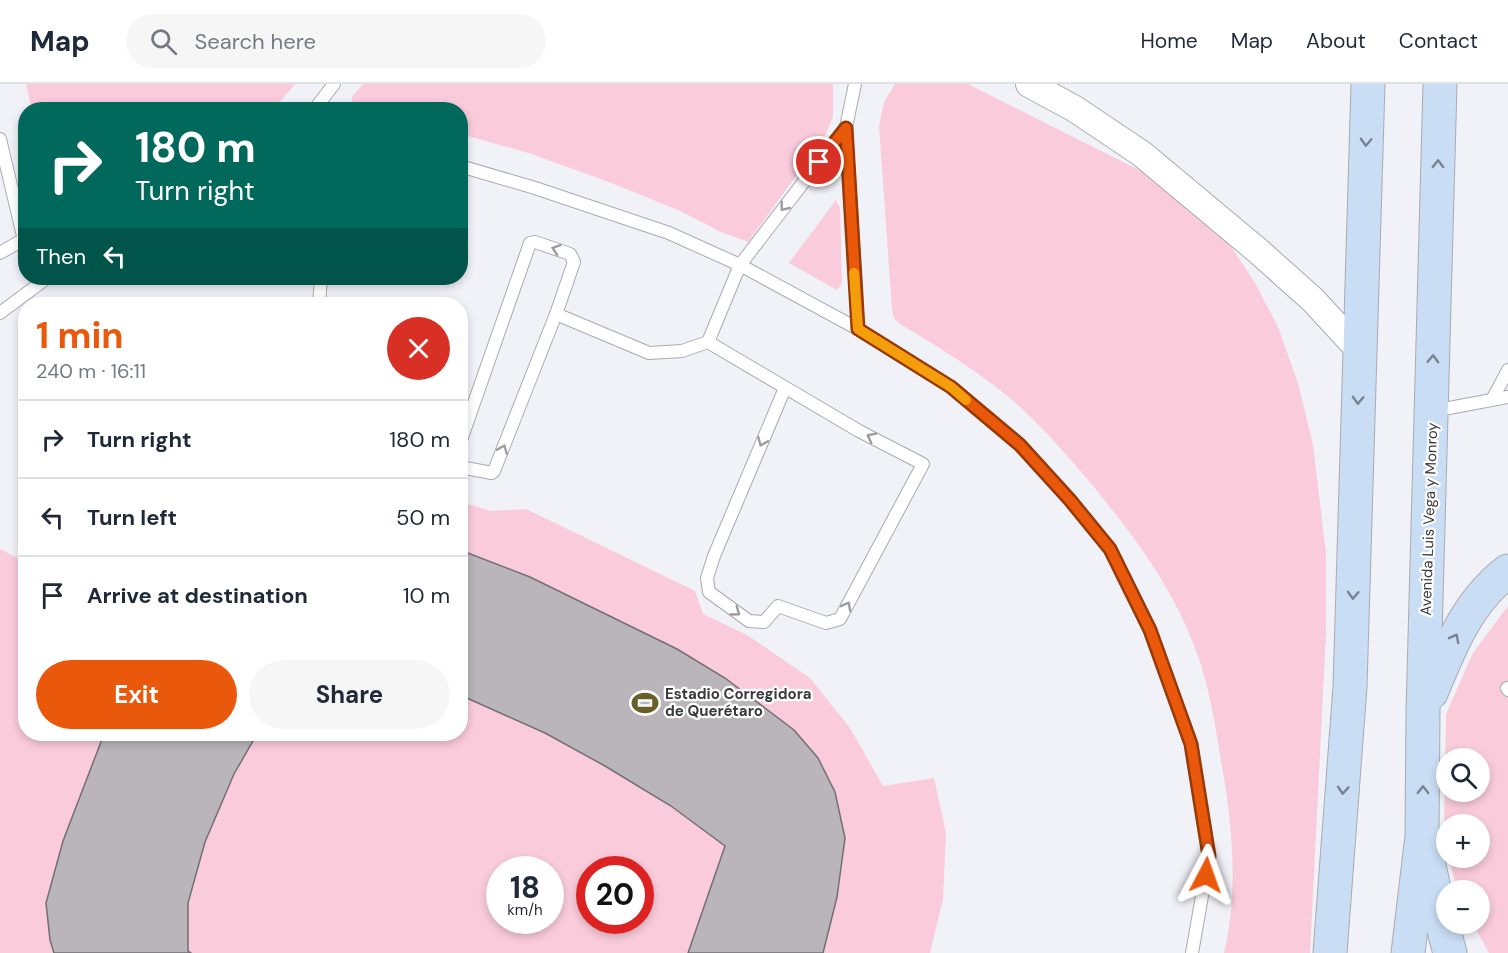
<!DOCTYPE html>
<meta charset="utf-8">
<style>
:root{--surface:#fff;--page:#f6f6f7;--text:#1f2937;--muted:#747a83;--line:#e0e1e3;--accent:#ea580c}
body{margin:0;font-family:"DM Sans",sans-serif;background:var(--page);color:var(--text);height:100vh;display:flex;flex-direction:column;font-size:22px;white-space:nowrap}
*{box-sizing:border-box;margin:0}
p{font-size:20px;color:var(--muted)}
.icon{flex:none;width:33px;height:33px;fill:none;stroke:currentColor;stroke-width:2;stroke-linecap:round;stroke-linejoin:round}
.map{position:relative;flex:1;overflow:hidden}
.details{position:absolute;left:18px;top:213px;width:450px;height:444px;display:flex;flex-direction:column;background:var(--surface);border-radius:24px;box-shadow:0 3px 9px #0003}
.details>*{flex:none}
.top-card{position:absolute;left:18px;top:18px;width:450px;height:183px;border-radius:24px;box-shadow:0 3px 9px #0003;background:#00695c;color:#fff;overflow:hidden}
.tools{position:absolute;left:1436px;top:664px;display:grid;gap:12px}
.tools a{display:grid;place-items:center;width:54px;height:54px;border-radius:50%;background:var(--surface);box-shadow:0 3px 9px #0003;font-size:30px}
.speed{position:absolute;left:486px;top:772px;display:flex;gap:12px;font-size:30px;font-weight:700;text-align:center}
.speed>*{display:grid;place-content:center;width:78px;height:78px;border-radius:50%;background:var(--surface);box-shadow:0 3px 9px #0003;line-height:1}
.speed small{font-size:15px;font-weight:400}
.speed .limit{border:9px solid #d22;background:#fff;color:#111}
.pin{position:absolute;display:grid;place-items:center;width:51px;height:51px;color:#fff;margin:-26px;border:3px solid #fff;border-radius:50%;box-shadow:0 2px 6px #0007}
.me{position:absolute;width:66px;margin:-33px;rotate:4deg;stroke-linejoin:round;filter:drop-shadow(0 0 4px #0008)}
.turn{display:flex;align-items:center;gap:21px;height:126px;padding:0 18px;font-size:27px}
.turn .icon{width:78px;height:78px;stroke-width:2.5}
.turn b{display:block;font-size:42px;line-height:51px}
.then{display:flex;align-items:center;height:57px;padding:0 18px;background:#0003;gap:12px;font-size:22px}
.round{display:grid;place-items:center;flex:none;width:63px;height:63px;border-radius:32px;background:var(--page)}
.summary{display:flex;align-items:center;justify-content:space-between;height:102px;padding:0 18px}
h1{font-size:36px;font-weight:700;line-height:45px;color:var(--accent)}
.cta{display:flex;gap:12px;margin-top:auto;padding:12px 18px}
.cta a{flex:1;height:69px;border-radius:36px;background:var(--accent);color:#fff;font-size:24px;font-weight:700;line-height:69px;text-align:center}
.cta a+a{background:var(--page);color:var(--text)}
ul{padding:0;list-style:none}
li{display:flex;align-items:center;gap:18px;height:78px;padding:0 18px;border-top:2px solid var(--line)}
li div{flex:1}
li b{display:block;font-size:22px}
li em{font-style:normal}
header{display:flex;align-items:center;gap:36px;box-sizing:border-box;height:84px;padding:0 30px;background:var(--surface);border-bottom:2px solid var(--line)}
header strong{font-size:28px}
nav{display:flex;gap:33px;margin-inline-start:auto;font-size:21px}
.search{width:420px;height:54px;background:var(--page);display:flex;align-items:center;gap:15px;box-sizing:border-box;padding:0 21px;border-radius:33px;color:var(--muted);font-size:22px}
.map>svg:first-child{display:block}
.green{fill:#facbdb;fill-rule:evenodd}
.building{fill:#b9b5ba;stroke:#736f74;stroke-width:1.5}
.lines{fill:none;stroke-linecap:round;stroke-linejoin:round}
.lane-casing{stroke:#aaaab0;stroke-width:14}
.street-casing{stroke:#aaaab0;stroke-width:28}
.secondary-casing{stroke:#aaaab0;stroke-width:35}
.lane{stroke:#fff;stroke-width:12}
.street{stroke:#fff;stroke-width:26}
.secondary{stroke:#c9ddf5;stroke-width:33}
.oneway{stroke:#7a838f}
.oneway2{stroke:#9c9c9e}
.route-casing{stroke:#983908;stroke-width:15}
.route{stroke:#ea580c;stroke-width:10}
.slow{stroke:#f59e0b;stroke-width:10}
.labels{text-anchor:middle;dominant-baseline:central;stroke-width:4.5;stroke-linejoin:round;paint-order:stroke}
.street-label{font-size:15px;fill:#39393c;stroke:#fff}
.poi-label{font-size:15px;font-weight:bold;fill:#39393c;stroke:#fff;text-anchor:start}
</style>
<header>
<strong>Map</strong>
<div class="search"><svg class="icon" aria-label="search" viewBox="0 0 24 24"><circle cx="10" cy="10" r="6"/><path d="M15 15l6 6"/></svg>Search here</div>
<nav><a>Home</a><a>Map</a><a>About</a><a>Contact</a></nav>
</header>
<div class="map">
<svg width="1508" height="869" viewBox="0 0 1508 869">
<rect width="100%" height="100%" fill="#f1f1f8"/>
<g class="green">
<path d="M26 0H295L274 25 32 26Z"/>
<path d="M363 0H833V33L825 52 748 158 719 147 680 127 614 100 529 69 461 50 460 26 352 25V13Z"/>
<path d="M895 0H968L1147 90 1227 156 1255 199 1278 243 1298 299 1313 361 1326 469V549L1310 869H1224C1238 811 1233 747 1223 688 1217 653 1212 616 1201 581 1178 508 1131 447 1082 389 1059 362 1034 334 1006 311 973 284 937 262 900 240L894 234 892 225 879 42 884 18Z"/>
<path d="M836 116 840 124 842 199 837 206 789 179Z"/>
<path d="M461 418 491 427 526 425 695 507 703 530 747 551 810 594 850 644 883 702 934 694 946 749 943 815 930 869H0V465L25 478 26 650H460ZM500 786H550V837H500ZM590 786H640V837H590Z"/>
<path d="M1508 522V869H1489L1473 840H1479V807H1457L1449 774H1479V741H1446V756L1444 744 1446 630 1473 569ZM1446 675H1479V708H1446Z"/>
</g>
<g class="building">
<path d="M460 466 530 493 677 565 725 594 765 624 794 646 818 674 835 708 845 754 837 813 823 869H688L725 762 671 722 605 682 545 649 460 611Z"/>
<path d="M104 650H257L234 690 205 758 188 819V867L191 869H54L50 856 46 819 63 757Z"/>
</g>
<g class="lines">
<g class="lane-casing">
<g id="lane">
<path d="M855 0 846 43 858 245"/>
<path d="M314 26 334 0"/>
<path d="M0 55 24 156"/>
<path d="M460 82 535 104 669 149 740 181 858 245 951 303 1020 361 1070 416 1110 465 1150 546 1191 660 1209 772 1192 869"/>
<path d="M0 169 26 154"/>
<path d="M319 220 321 194"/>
<path d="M0 229 47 194"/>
<path d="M556 230 649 269 682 267 708 258 740 181 846 43"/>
<path d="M708 258 859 347 923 380 840 535 826 539 778 522 764 538 749 537 709 508 707 494 714 472 785 304"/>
<path d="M1493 314 1508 286"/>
<path d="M1433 327 1508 313"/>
<path d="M460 359 530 159 535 158 570 170 574 178 556 230 494 387 492 389 460 383"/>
<path d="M1507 604 1508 606"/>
</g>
</g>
<g class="street-casing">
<path id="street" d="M1029 0 1075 25 1142 70 1257 166 1313 216 1360 267"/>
</g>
<g class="secondary-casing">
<g id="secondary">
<path d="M1431 609C1450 563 1467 518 1508 487"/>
<path d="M1428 777 1440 832 1450 869"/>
<path d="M1330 869 1350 603 1368 0"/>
<path d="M1408 869 1422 752 1423 627 1440 0"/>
</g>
</g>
<use href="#lane" class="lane"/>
<use href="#street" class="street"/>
<use href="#secondary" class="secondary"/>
</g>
<defs><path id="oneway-chevron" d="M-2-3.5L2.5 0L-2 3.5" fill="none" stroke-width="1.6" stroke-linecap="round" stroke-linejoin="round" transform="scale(1.5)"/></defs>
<g class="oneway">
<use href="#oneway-chevron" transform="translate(1366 58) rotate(92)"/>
<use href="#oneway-chevron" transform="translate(1438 80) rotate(-89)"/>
<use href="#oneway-chevron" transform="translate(1433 275) rotate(-88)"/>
<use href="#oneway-chevron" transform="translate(1358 316) rotate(92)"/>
<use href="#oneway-chevron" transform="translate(1353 511) rotate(92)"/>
<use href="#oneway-chevron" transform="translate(1455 554) rotate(-62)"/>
<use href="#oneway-chevron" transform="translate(1343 706) rotate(94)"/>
<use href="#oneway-chevron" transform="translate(1423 706) rotate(-90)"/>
</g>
<g class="oneway2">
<use href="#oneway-chevron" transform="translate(784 123) rotate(128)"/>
<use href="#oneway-chevron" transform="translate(556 165) rotate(-161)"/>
<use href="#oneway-chevron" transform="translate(871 353) rotate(-153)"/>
<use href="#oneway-chevron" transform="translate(762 358) rotate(113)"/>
<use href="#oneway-chevron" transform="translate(503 365) rotate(-68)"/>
<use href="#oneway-chevron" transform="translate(847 522) rotate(-62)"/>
<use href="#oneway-chevron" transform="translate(736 528) rotate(36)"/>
</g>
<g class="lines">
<g class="route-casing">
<path id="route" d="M819 78 846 44 858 245 951 303 1020 361 1070 416 1110 465 1150 546 1191 660 1209 772 1206 791"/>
</g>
<use href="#route" class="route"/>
<path class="slow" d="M854 189 858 245 951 303 966 316"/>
</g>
<defs>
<g id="stadium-bare" transform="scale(2.07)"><path d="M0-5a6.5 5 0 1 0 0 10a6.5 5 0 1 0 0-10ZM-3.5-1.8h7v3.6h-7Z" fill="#695d2a" stroke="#fff" stroke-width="2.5" paint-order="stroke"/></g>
</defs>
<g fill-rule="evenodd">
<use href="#stadium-bare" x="645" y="619"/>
</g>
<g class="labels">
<g class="street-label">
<text transform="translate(1429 435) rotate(-88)">Avenida Luis Vega y Monroy</text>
</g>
<g class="poi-label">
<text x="665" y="610">Estadio Corregidora<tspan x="665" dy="17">de Querétaro</tspan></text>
</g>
</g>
</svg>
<div class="tools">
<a><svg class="icon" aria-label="search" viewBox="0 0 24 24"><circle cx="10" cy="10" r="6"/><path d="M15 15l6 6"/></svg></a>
<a>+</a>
<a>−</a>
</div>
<div class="speed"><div>18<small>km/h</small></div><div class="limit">20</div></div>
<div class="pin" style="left:819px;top:78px;background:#d93025"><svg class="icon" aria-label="arrive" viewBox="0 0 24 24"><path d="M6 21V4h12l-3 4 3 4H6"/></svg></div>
<svg class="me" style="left:1206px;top:791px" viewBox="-20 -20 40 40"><path d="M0-17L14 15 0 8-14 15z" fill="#ea580c" stroke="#fff" stroke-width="4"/></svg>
<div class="top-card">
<div class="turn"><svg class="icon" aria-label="right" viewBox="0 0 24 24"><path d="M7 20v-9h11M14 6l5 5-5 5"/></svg><div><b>180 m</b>Turn right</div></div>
<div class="then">Then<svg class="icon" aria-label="left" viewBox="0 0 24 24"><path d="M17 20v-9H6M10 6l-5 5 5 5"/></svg></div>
</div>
<section class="details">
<div class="summary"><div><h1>1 min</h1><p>240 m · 16:11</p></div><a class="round" style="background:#d93025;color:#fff"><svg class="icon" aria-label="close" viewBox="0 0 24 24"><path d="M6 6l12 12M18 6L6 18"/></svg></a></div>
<ul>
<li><svg class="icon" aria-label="right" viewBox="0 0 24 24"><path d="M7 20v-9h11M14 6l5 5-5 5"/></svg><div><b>Turn right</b></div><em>180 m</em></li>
<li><svg class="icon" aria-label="left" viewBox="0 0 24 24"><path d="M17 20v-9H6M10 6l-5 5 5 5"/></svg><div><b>Turn left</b></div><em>50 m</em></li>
<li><svg class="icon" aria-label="arrive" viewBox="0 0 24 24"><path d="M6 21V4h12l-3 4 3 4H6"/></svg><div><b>Arrive at destination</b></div><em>10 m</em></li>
</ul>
<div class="cta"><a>Exit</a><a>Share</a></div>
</section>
</div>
